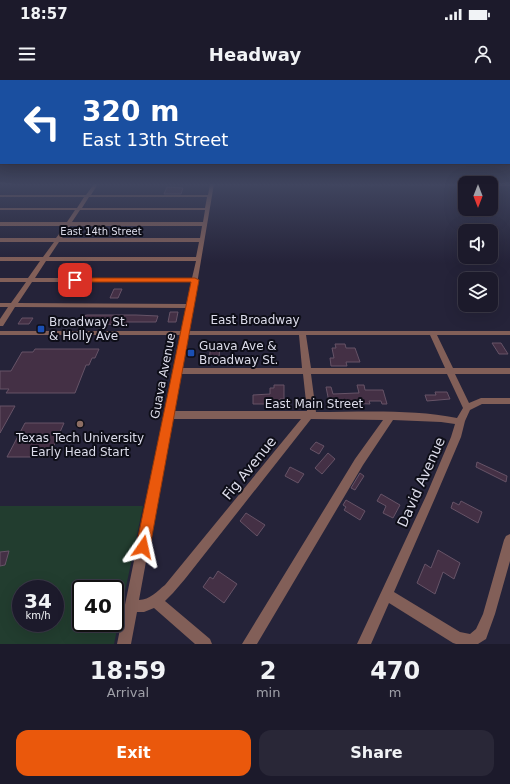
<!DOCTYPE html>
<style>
:root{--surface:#1c1a2b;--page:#292737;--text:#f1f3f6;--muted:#a0a1a9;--line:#3a3847;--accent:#ea580c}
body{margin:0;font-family:"DejaVu Sans",sans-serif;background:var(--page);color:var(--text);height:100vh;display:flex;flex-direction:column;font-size:15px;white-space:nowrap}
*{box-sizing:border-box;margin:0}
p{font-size:13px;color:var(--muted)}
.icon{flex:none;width:22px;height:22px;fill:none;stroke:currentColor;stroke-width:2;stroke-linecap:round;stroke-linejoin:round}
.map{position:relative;height:564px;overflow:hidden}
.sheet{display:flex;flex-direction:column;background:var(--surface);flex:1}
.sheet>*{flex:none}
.top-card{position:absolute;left:0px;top:0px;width:510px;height:84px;box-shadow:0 4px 16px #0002,0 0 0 1px var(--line);background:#1a4fa0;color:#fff;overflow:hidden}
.needle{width:26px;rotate:180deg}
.tools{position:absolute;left:458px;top:96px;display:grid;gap:8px}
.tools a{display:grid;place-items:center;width:40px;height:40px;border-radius:8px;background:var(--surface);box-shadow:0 4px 16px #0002,0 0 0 1px var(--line);font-size:20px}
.speed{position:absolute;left:12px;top:500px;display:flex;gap:8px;font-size:20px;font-weight:700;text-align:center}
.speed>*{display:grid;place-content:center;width:52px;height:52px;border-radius:50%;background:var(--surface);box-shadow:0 4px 16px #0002,0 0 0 1px var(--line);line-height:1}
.speed small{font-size:10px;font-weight:400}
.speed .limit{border:2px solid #111;border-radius:6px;background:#fff;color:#111}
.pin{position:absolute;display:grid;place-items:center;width:34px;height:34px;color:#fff;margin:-17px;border-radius:8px;box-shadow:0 2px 6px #0006}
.me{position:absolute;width:44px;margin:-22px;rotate:11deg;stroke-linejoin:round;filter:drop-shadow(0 0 3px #0008)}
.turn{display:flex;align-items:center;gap:14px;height:84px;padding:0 16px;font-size:18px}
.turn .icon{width:52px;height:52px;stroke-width:2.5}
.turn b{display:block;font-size:28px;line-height:34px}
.eta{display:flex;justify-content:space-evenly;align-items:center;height:68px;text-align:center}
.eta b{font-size:24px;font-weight:600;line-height:28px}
.action{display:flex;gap:8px;margin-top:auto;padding:8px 16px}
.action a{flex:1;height:46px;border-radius:12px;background:var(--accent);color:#fff;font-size:16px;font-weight:600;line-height:46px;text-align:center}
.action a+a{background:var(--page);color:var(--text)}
.status{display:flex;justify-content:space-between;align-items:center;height:28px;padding:0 20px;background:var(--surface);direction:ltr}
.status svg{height:11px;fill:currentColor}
header{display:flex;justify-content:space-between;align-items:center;height:52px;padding:0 16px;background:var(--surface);font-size:18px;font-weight:600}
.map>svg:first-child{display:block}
.green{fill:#223d2f;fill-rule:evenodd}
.building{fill:#443045;stroke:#665367}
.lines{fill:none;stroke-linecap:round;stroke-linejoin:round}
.path{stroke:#5e5c70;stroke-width:1;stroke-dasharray:0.5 2;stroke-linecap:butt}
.minor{fill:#825f58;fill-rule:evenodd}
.route{fill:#ea580c;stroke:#983908}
.transit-dot{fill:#1a4fb4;stroke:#0e0e18;stroke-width:1.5}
.education-dot{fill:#8d6e63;stroke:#0e0e18;stroke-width:1.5}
.labels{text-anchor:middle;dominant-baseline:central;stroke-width:4;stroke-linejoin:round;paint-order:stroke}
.far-street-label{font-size:10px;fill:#dcdcea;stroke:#0e0e18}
.street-label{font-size:12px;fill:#dcdcea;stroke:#0e0e18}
.poi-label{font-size:12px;fill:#dcdcea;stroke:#0e0e18;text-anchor:start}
.near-street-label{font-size:14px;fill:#dcdcea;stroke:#0e0e18}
</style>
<div class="status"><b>18:57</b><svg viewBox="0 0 49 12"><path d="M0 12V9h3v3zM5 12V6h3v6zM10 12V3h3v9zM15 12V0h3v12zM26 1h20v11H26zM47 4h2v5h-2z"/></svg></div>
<header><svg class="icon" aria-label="menu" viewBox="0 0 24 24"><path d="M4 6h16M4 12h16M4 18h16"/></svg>Headway<svg class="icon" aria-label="person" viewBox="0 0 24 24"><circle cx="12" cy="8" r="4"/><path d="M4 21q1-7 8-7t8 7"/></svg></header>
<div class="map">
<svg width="510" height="564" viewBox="0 0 510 564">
<rect width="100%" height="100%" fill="#252339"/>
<path class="green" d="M0 426H143L114 564H0ZM21 509H55V543H21ZM81 509H115V543H81Z"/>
<g class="building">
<path d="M167 107 183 108 181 114H164Z"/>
<path d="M114 209H122L118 218H110Z"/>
<path d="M170 232H178L176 242H168Z"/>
<path d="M87 235H136L158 236 156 242H127L126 245 80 243 83 236Z"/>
<path d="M22 238H33L29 244H18Z"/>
<path d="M214 263H220L219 279H209L211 266H214Z"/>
<path d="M492 263H501L508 274H499Z"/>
<path d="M335 264H345L346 268H355L360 282H346L347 286H331L330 278H334L332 268H336Z"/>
<path d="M35 269H99L95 278H92L89 285H86L75 313H6L9 309H0V291H11L22 272H33Z"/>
<path d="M274 305H284V319H280V328H275V327H271V324H253V315L270 314V308H274Z"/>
<path d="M357 305H364L365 310H383L387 324H382L381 321H369L370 324 329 322 326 307H331L333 314 357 313H359Z"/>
<path d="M435 312H447L450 319 427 321 425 315H436Z"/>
<path d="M0 326H15L0 353Z"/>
<path d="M25 343H64L49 377H7Z"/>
<path d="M316 362 324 366 319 374 310 369Z"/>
<path d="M328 373 335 379 322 394 315 388Z"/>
<path d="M477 382 507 396 506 402 476 387Z"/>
<path d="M290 387 304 394 298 403 285 396Z"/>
<path d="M360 393 364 396 355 410 351 408Z"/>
<path d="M381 414 400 425 393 438 383 433 386 426 377 421Z"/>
<path d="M346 420 365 431 360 440 344 430 346 427 343 425Z"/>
<path d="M461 421 482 432 478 443 451 428 453 422 459 425Z"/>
<path d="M246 433 265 445 257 456 240 441Z"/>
<path d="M438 470 460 483 454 499 443 492 435 514 417 503 425 484 431 488Z"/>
<path d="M9 471 5 485 0 486V472Z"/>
<path d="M218 491 237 504 224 523 203 507 210 497 213 499Z"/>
</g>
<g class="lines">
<path class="path" d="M329 104 335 106 465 105"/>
<g class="minor">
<path d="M94 104H98L91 115H208L210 104H214L189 251H510V255H437L453 288H510V294H455L469 323 481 318H510V324H482L470 330 465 341 461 357 435 418 394 512 460 552 470 554 476 549 483 534 504 460 506 456 510 454V481L495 534 486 559 478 564H456L453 563 389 523 371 564H357L426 416 451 357 455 344 441 342 393 340 363 385 257 564H242L355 379 383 340 311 339 185 499 173 513 165 521 210 559 212 564H195L154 528 144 532H137L131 564H117L180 255H0V251H181L186 228 15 227 3 246H0V239L8 227H0V223H11L26 202H0V198H28L40 181H0V177H43L54 162H0V158H56L65 146H0V142H67L75 130H0V128H77L84 117H0V115H86ZM89 117H207L205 128H82ZM80 130H205L203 142H72ZM70 146H202L200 158H62ZM59 162H199L196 177H49ZM46 181H196L192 198H35ZM32 202H191L187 224 18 223ZM188 255H299L302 288H182ZM306 255H430L445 288H311ZM181 294H303L307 331H174ZM311 294H447L463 328 457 338C413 329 361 332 316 332ZM172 339H301L165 505C157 511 150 520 139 520Z"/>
<rect x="491" y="104" width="19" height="2"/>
</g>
</g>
<linearGradient id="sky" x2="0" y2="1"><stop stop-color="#14131f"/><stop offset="0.57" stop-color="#40455f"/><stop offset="1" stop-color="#40455f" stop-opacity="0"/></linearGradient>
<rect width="510" height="183" fill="url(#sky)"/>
<path class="route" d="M195 198 199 200 150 467 148 472 143 474 138 472 136 467 191 202H75L71 200 75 198Z"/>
<g class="transit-dot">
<rect x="37" y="245" width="8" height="8" rx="2"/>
<rect x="187" y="269" width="8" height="8" rx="2"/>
</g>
<circle class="education-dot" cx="80" cy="344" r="4"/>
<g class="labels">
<g class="far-street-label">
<text x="101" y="151">East 14th Street</text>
</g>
<g class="street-label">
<text x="255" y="240">East Broadway</text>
<text transform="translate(163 296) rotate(-79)">Guava Avenue</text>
<text x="314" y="324">East Main Street</text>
</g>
<g class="poi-label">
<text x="49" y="242">Broadway St.<tspan x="49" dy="14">&amp; Holly Ave</tspan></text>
<text x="199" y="266">Guava Ave &amp;<tspan x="199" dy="14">Broadway St.</tspan></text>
<text x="80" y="358" text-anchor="middle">Texas Tech University<tspan x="80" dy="14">Early Head Start</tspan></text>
</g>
<g class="near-street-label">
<text transform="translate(249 388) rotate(-51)">Fig Avenue</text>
<text transform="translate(421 402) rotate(-66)">David Avenue</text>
</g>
</g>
</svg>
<div class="tools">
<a><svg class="needle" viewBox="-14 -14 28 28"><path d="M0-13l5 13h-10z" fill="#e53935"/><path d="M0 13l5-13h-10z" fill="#a0a1a9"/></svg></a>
<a><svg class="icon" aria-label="sound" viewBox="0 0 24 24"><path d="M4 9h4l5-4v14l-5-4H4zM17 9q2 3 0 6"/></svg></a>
<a><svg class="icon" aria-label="layers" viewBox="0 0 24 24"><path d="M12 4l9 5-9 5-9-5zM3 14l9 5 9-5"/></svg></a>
</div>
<div class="speed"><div>34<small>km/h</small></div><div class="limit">40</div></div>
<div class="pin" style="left:75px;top:200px;background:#d93025"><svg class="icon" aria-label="arrive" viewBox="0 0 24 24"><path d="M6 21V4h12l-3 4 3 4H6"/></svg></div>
<svg class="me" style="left:143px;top:467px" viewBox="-20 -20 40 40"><path d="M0-17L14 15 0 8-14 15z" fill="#ea580c" stroke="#fff" stroke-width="4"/></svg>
<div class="top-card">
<div class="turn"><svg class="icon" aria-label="left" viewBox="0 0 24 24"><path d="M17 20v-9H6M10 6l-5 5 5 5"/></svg><div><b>320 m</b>East 13th Street</div></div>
</div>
</div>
<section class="sheet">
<div class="eta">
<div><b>18:59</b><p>Arrival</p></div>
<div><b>2</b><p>min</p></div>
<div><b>470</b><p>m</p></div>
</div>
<div class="action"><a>Exit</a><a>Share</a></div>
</section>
